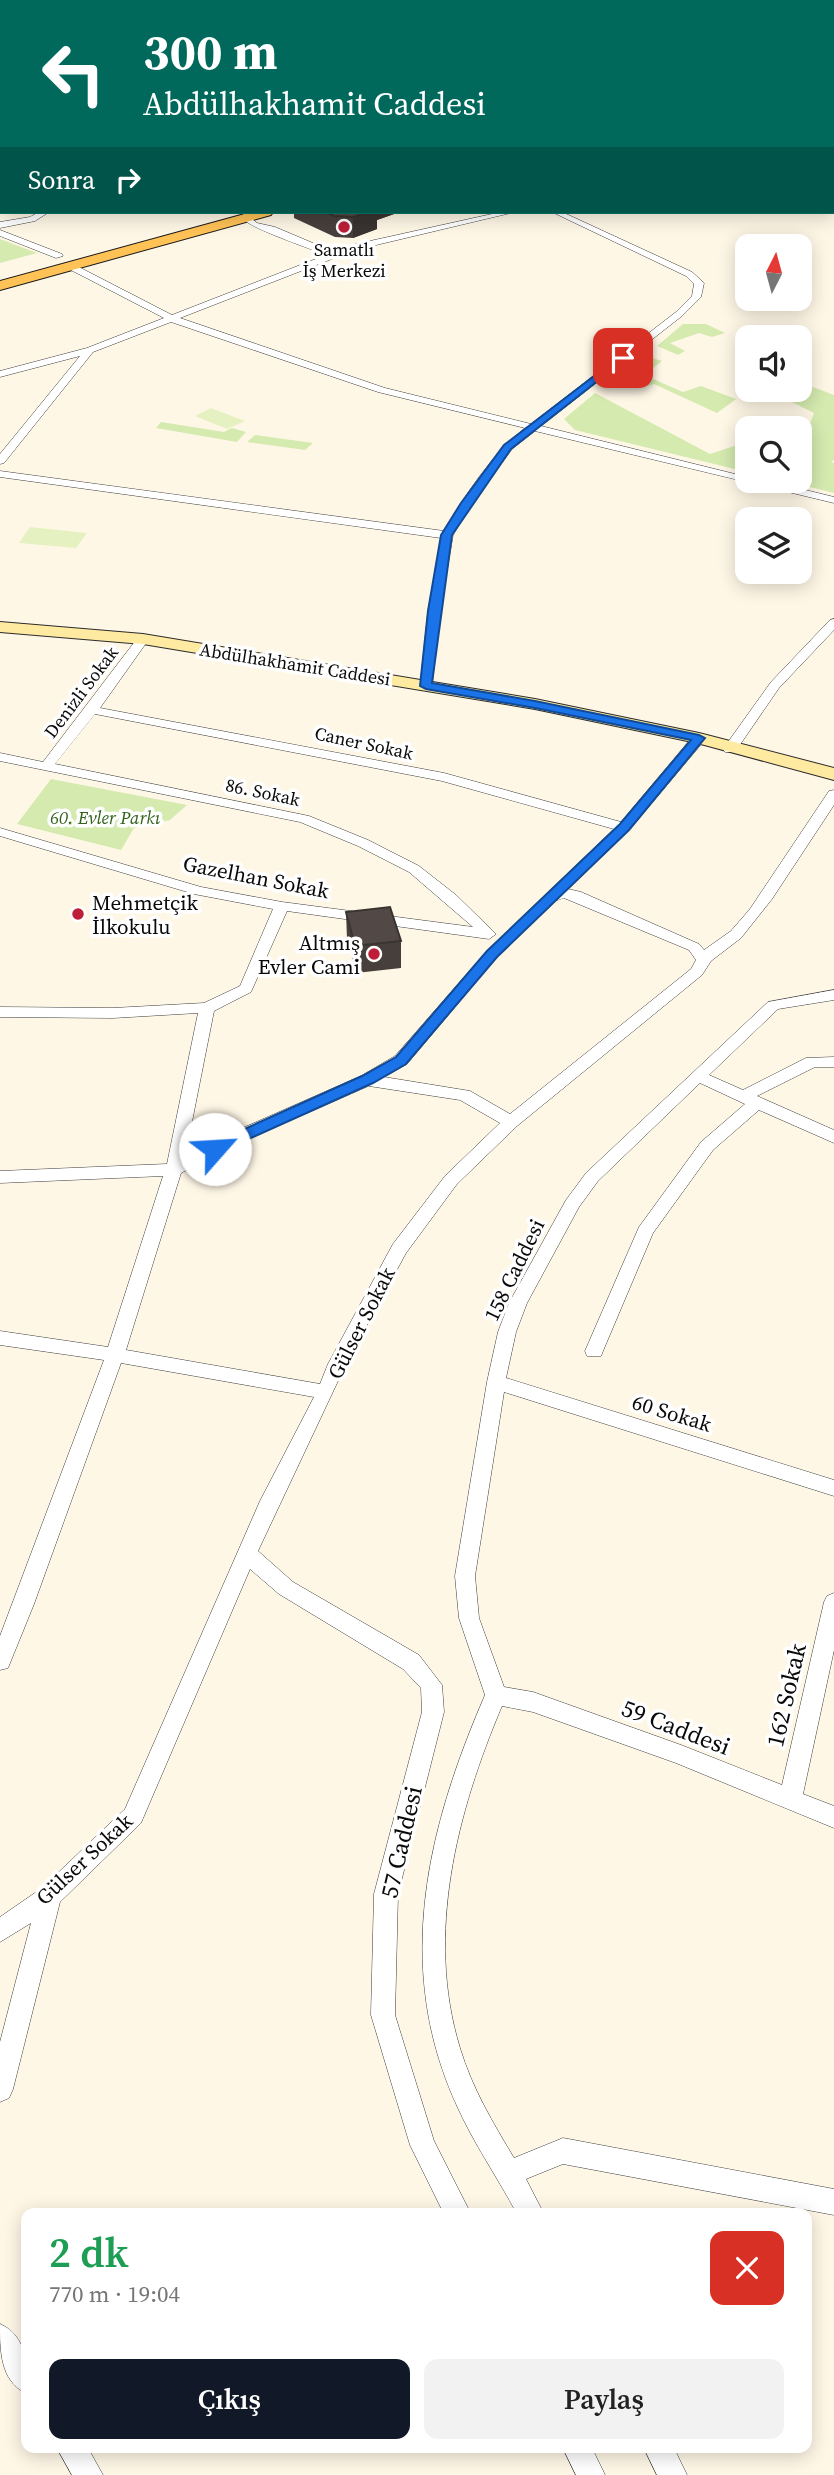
<!DOCTYPE html>
<html lang="tr">
<meta charset="utf-8">
<style>
:root{--surface:#fff;--page:#f2f2f2;--text:#222;--muted:#767676;--accent:#111827}
body{margin:0;font-family:"Source Serif 4",serif;background:var(--page);color:var(--text);height:100vh;display:flex;flex-direction:column;font-size:26px;white-space:nowrap}
*{box-sizing:border-box;margin:0}
p{font-size:23px;color:var(--muted)}
.icon{flex:none;width:38px;height:38px;fill:none;stroke:currentColor;stroke-width:2;stroke-linecap:round;stroke-linejoin:round}
.map{position:relative;flex:1;overflow:hidden}
.sheet{position:absolute;left:21px;top:2208px;width:791px;height:245px;display:flex;flex-direction:column;background:var(--surface);border-radius:14px;box-shadow:0 4px 18px #0003}
.sheet>*{flex:none}
.guide{position:absolute;left:0px;top:0px;width:835px;height:214px;box-shadow:0 4px 18px #0003;background:#00695c;color:#fff;overflow:hidden}
.needle{width:46px;rotate:6deg}
.fabs{position:absolute;left:735px;top:234px;display:grid;gap:14px}
.fabs a{display:grid;place-items:center;width:77px;height:77px;border-radius:14px;background:var(--surface);box-shadow:0 4px 18px #0003;font-size:35px}
.pin{position:absolute;display:grid;place-items:center;width:60px;height:60px;color:#fff;margin:-30px;border-radius:14px;box-shadow:0 4px 10px #0006}
.me{position:absolute;width:77px;margin:-38px;rotate:64deg;stroke-linejoin:round;filter:drop-shadow(0 0 5px #0008)}
.turn{display:flex;align-items:center;gap:24px;height:147px;padding:0 28px;font-size:32px}
.turn .icon{width:91px;height:91px;stroke-width:2.5}
.turn b{display:block;font-size:49px;line-height:60px}
.then{display:flex;align-items:center;height:66px;padding:0 28px;background:#0003;gap:14px;font-size:26px}
.round{display:grid;place-items:center;flex:none;width:74px;height:74px;border-radius:14px;background:var(--page)}
.summary{display:flex;align-items:center;justify-content:space-between;height:119px;padding:0 28px}
h1{font-size:42px;font-weight:600;line-height:52px;color:#1e9e55}
.action{display:flex;gap:14px;margin-top:auto;padding:14px 28px}
.action a{flex:1;height:80px;border-radius:14px;background:var(--accent);color:#fff;font-size:28px;font-weight:600;line-height:80px;text-align:center}
.action a+a{background:var(--page);color:var(--text)}
.map>svg:first-child{display:block}
.green{fill:#d4eaaf}
.pitch{fill:#e6f1c1}
.lines{fill:none;stroke-linecap:round;stroke-linejoin:round}
.highway-tunnel{stroke:#dad3c5;stroke-width:13;stroke-dasharray:13 7;stroke-linecap:butt}
.street-casing{stroke:#3c3c3c;stroke-width:1}
.secondary-casing{stroke:#2b2b2b;stroke-width:2}
.primary-casing{stroke:#1a1a1a;stroke-width:2}
.highway-casing{stroke:#1a1a1a;stroke-width:1}
.street{fill:#fff;fill-rule:evenodd}
.secondary{fill:#ffeaa1;fill-rule:evenodd}
.primary{fill:#ffc256;fill-rule:evenodd}
.highway{fill:#fb8548;fill-rule:evenodd}
.wall{fill:#473f3c}
.shaded-wall{fill:#393331}
.building{fill:#524946;stroke:#393331;stroke-width:2}
.route{fill:#1a73e8;stroke:#114b97;stroke-width:2}
.poi-dot{fill:#bd1e38;stroke:#fff;stroke-width:2.5}
.labels{text-anchor:middle;dominant-baseline:central;stroke-width:7;stroke-linejoin:round;paint-order:stroke}
.far-poi-label{font-size:18px;fill:#090909;stroke:#fff}
.far-street-label{font-size:18px;fill:#090909;stroke:#fff}
.far-park-label{font-size:18px;font-style:italic;fill:#306219;stroke:#fff}
.street-label{font-size:21px;fill:#090909;stroke:#fff}
.poi-label{font-size:21px;fill:#090909;stroke:#fff;text-anchor:start}
.near-street-label{font-size:24px;fill:#090909;stroke:#fff}
</style>
<div class="map">
<svg width="834" height="2475" viewBox="0 0 834 2475">
<rect width="100%" height="100%" fill="#fff7e6"/>
<g class="green">
<path d="M0 239 37 253 0 263Z"/>
<path d="M683 324H706L725 333 712 337 699 333 670 343 685 351 678 355 657 346Z"/>
<path d="M646 356 662 361 644 375 683 392 701 386 736 399 717 413 654 384 647 386 621 373Z"/>
<path d="M800 382 834 395V460L831 462 834 463V493L786 481H800V432L808 429 814 413 768 390H800Z"/>
<path d="M595 393 710 454 734 446 747 451V472L575 430 564 419Z"/>
<path d="M161 422 224 432 232 428 246 432 237 442 156 428Z"/>
<path d="M255 435 313 443 305 450 247 442Z"/>
<path d="M51 779 187 805 170 820 134 828 121 850 17 824Z"/>
</g>
<g class="pitch">
<path d="M211 408 245 421 227 429 195 416Z"/>
<path d="M30 527 87 533 76 548 19 543Z"/>
</g>
<g class="lines">
<path class="highway-tunnel" d="M288 0 298 2"/>
<g class="street-casing">
<g id="street">
<path d="M66 0H76L64 2Z"/>
<path d="M253 0H261L251 2Z"/>
<path d="M796 0H803L795 2Z"/>
<rect x="833" y="13" width="1" height="4"/>
<path d="M0 18H2L0 23Z"/>
<rect x="0" y="68" width="2" height="4"/>
<rect x="833" y="133" width="1" height="4"/>
<rect x="833" y="161" width="1" height="4"/>
<rect x="0" y="177" width="2" height="5"/>
<path d="M39 212H49L35 221 0 228V222L30 217Z"/>
<path d="M244 212H252L251 218 257 223 275 227 334 252 352 245 501 212H515L355 250 180 318 385 388 531 424 676 312 692 296 694 284 686 276 552 212H562L692 272 704 283 701 297 682 316 541 426 747 477V481H769L834 497V503L535 431 512 449 470 506 453 535 440 611 432 686 426 690 420 686 428 611 441 538 0 477V471L444 531C466 494 491 455 525 428L378 392 171 322 93 352 4 463 0 464V454L80 356 0 377V371L87 348 164 318 67 268V264H73L172 315 326 255C309 248 252 229 243 219Z"/>
<path d="M0 230 62 254 63 256 56 258 0 236Z"/>
<path d="M834 619V630L779 688 735 752H725L723 749 771 682 830 620Z"/>
<path d="M143 635 149 639 100 708 444 773 621 822 694 735H704V741L629 830 568 889 581 892 699 944 704 950 731 931 750 909 829 791 834 790V805L772 899 741 938 711 961 702 975 517 1126 457 1184 406 1253 346 1364 258 1551 293 1582 419 1655 442 1685 444 1712 398 1894 395 2015 434 2141 471 2214H444L410 2145 371 2015 374 1894 422 1712 421 1688 403 1669 279 1594 250 1569 141 1823 60 1902 13 2089 9 2098 0 2102V2042L31 1923 0 1942V1917L42 1888 125 1809 260 1501 314 1397 121 1363 34 1604 8 1668 0 1670V1636L104 1360 0 1345V1331L108 1347 163 1176 0 1183V1171L167 1164 198 1013 113 1018 0 1017V1007L113 1008 204 1003 240 986 273 909 194 894 0 836V828L201 887 282 902 473 927 409 872 358 846 300 822 0 761V753L43 762 139 636ZM95 714 442 781 614 829 487 951 395 1056 361 1076 229 1134 185 1157 214 1011 251 992 287 911 489 939 496 934 456 895 419 866 368 840 309 816 55 764ZM564 898 689 950 696 960 691 969 510 1114 470 1091 384 1077 407 1064 497 957 555 901ZM369 1086 460 1100 500 1123 445 1176 393 1244 328 1364 320 1384 126 1350 181 1173 241 1142Z"/>
<path d="M834 990V1000L778 1009 709 1075 743 1090 806 1058 834 1057V1067H815L757 1096 834 1130V1143L759 1110 713 1150 653 1233 603 1351 601 1356H587L585 1351 639 1227 701 1142 745 1104 700 1083 598 1181 579 1207 527 1303 516 1332 506 1378 834 1480V1496L504 1392 475 1576 479 1618 504 1687 533 1692 681 1745 782 1785 824 1602 827 1596 834 1593V1650L803 1794 834 1806V1828L676 1763 533 1712 502 1706C457 1812 425 1934 460 2048 472 2088 493 2123 514 2158L563 2138 834 2189V2215L563 2164 526 2179 544 2214H517C498 2178 474 2144 457 2106 393 1967 427 1829 485 1695L459 1618 455 1576 487 1382 498 1332 509 1303 566 1200 586 1173 768 1002Z"/>
<path d="M0 2324C28 2336 27 2367 26 2393 0 2381 0 2350 0 2324Z"/>
<path d="M57 2448H88L103 2475H72Z"/>
<path d="M563 2448H592L605 2475H576Z"/>
<path d="M644 2448H674L687 2475H657Z"/>
</g>
</g>
<g class="secondary-casing">
<g id="secondary">
<path d="M83 0H102L103 2H85Z"/>
<path d="M255 0H275L276 2H257Z"/>
<path d="M558 0H579L580 2H560Z"/>
<path d="M684 0H695L683 2Z"/>
<rect x="833" y="36" width="1" height="7"/>
<path d="M0 622 143 634 535 699 699 733 834 768V780L697 743 535 709 143 644 0 632Z"/>
</g>
</g>
<g class="primary-casing">
<g id="primary">
<rect x="833" y="82" width="1" height="8"/>
<path d="M252 212H273L271 215 0 290V281Z"/>
</g>
</g>
<g class="highway-casing">
<g id="highway">
<path d="M268 0H288L289 2H269Z"/>
<path d="M310 0H333L334 2H311Z"/>
<path d="M369 0H392L393 2H370Z"/>
<path d="M398 0H421L422 2H399Z"/>
<rect x="833" y="77" width="1" height="8"/>
</g>
</g>
<use href="#street" class="street"/>
<use href="#secondary" class="secondary"/>
<use href="#primary" class="primary"/>
<use href="#highway" class="highway"/>
</g>
<g class="wall">
<path d="M0 80H2V167L0 166Z"/>
<path d="M294 212H394V214L377 220V229L353 238 335 237 294 218Z"/>
<path d="M346 912 401 941V968L356 973 347 939Z"/>
</g>
<path class="shaded-wall" d="M365 212H394V214L377 220V229L353 238V217Z"/>
<g class="building">
<path d="M0 80H2V148L0 147V121L1 117H0Z"/>
<path d="M326 212H367L353 217 334 216Z"/>
<path d="M390 907 401 941 355 946 346 912Z"/>
</g>
<path class="route" d="M620 356 627 358 511 449 452 535 432 683 535 701 699 735 705 738 629 830 497 957 406 1064 373 1083 220 1152H209L207 1149 209 1145 362 1076 396 1057 487 951 620 824 691 740 535 708 426 689 420 686 428 611 441 535 461 503 504 445Z"/>
<g class="poi-dot">
<circle cx="344" cy="227" r="7"/>
<circle cx="78" cy="914" r="7"/>
<circle cx="374" cy="954" r="7"/>
</g>
<g class="labels">
<g class="far-poi-label">
<text x="344" y="249">Samatlı<tspan x="344" dy="21">İş Merkezi</tspan></text>
</g>
<g class="far-street-label">
<text transform="translate(295 664) rotate(9)">Abdülhakhamit Caddesi</text>
<text transform="translate(81 692) rotate(-53)">Denizli Sokak</text>
<text transform="translate(364 743) rotate(12)">Caner Sokak</text>
<text transform="translate(263 792) rotate(12)">86. Sokak</text>
</g>
<g class="far-park-label">
<text x="105" y="817">60. Evler Parkı</text>
</g>
<g class="street-label">
<text transform="translate(256 877) rotate(11)">Gazelhan Sokak</text>
<text transform="translate(514 1270) rotate(-64)">158 Caddesi</text>
<text transform="translate(361 1323) rotate(-63)">Gülser Sokak</text>
<text transform="translate(672 1413) rotate(17)">60 Sokak</text>
<text transform="translate(84 1859) rotate(-43)">Gülser Sokak</text>
</g>
<g class="poi-label">
<text x="92" y="902">Mehmetçik<tspan x="92" dy="24">İlkokulu</tspan></text>
<text x="360" y="942" text-anchor="end">Altmış<tspan x="360" dy="24">Evler Cami</tspan></text>
</g>
<g class="near-street-label">
<text transform="translate(786 1695) rotate(-77)">162 Sokak</text>
<text transform="translate(676 1727) rotate(21)">59 Caddesi</text>
<text transform="translate(401 1842) rotate(-77)">57 Caddesi</text>
</g>
</g>
</svg>
<div class="fabs">
<a><svg class="needle" viewBox="-14 -14 28 28"><path d="M0-13l5 13h-10z" fill="#e53935"/><path d="M0 13l5-13h-10z" fill="#767676"/></svg></a>
<a><svg class="icon" aria-label="sound" viewBox="0 0 24 24"><path d="M4 9h4l5-4v14l-5-4H4zM17 9q2 3 0 6"/></svg></a>
<a><svg class="icon" aria-label="search" viewBox="0 0 24 24"><circle cx="10" cy="10" r="6"/><path d="M15 15l6 6"/></svg></a>
<a><svg class="icon" aria-label="layers" viewBox="0 0 24 24"><path d="M12 4l9 5-9 5-9-5zM3 14l9 5 9-5"/></svg></a>
</div>
<div class="pin" style="left:623px;top:358px;background:#d93025"><svg class="icon" aria-label="arrive" viewBox="0 0 24 24"><path d="M6 21V4h12l-3 4 3 4H6"/></svg></div>
<svg class="me" style="left:215px;top:1149px" viewBox="-20 -20 40 40"><circle r="19" fill="#fff"/><path d="M0-13L10 11 0 6-10 11z" fill="#1a73e8"/></svg>
<div class="guide">
<div class="turn"><svg class="icon" aria-label="left" viewBox="0 0 24 24"><path d="M17 20v-9H6M10 6l-5 5 5 5"/></svg><div><b>300 m</b>Abdülhakhamit Caddesi</div></div>
<div class="then">Sonra<svg class="icon" aria-label="right" viewBox="0 0 24 24"><path d="M7 20v-9h11M14 6l5 5-5 5"/></svg></div>
</div>
<section class="sheet">
<div class="summary"><div><h1>2 dk</h1><p>770 m · 19:04</p></div><a class="round" style="background:#d93025;color:#fff"><svg class="icon" aria-label="close" viewBox="0 0 24 24"><path d="M6 6l12 12M18 6L6 18"/></svg></a></div>
<div class="action"><a>Çıkış</a><a>Paylaş</a></div>
</section>
</div>
